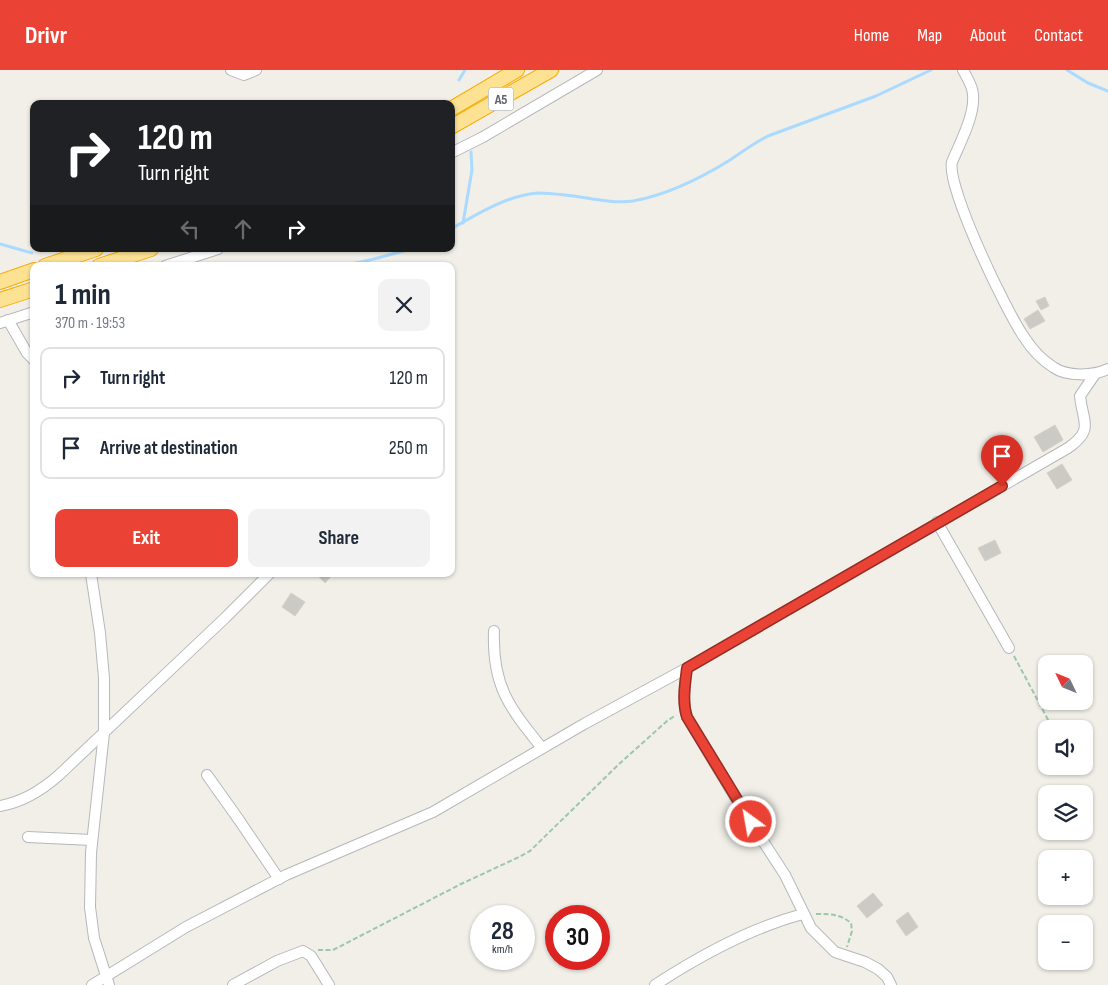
<!DOCTYPE html>
<meta charset="utf-8">
<style>
:root{--surface:#fff;--page:#f2f2f3;--text:#1f2937;--muted:#747a83;--line:#e0e1e3;--accent:#ea4335}
body{margin:0;font-family:"Sofia Sans Condensed",sans-serif;background:var(--page);color:var(--text);height:100vh;display:flex;flex-direction:column;font-size:19px;white-space:nowrap}
*{box-sizing:border-box;margin:0}
p{font-size:16px;color:var(--muted)}
.icon{flex:none;width:28px;height:28px;fill:none;stroke:currentColor;stroke-width:2;stroke-linecap:round;stroke-linejoin:round}
.map{position:relative;flex:1;overflow:hidden}
.side{position:absolute;left:30px;top:192px;width:425px;height:315px;display:flex;flex-direction:column;background:var(--surface);border-radius:10px;box-shadow:0 1px 4px #0004}
.side>*{flex:none}
.hud{position:absolute;left:30px;top:30px;width:425px;height:152px;border-radius:10px;box-shadow:0 1px 4px #0004;background:#202124;color:#fff;overflow:hidden}
.needle{width:32px;rotate:313deg}
.buttons{position:absolute;left:1038px;top:585px;display:grid;gap:10px}
.buttons a{display:grid;place-items:center;width:55px;height:55px;border-radius:10px;background:var(--surface);box-shadow:0 1px 4px #0004;font-size:25px}
.speed{position:absolute;left:470px;top:835px;display:flex;gap:10px;font-size:25px;font-weight:700;text-align:center}
.speed>*{display:grid;place-content:center;width:65px;height:65px;border-radius:50%;background:var(--surface);box-shadow:0 1px 4px #0004;line-height:1}
.speed small{font-size:12px;font-weight:400}
.speed .limit{border:8px solid #d22;background:#fff;color:#111}
.pin{position:absolute;display:grid;place-items:center;width:42px;height:42px;color:#fff;margin:-51px -21px;border-radius:50% 50% 50% 0;rotate:-45deg;box-shadow:0 0 5px #0007}
.pin .icon{rotate:45deg}
.me{position:absolute;width:55px;margin:-28px;rotate:328deg;stroke-linejoin:round;filter:drop-shadow(0 0 4px #0008)}
.turn{display:flex;align-items:center;gap:18px;height:105px;padding:0 25px;font-size:22px}
.turn .icon{width:65px;height:65px;stroke-width:2.5}
.turn b{display:block;font-size:35px;line-height:42px}
.lanes{display:flex;align-items:center;height:48px;padding:0 25px;background:#0003;justify-content:center;gap:25px;direction:ltr}
.lanes .off{opacity:.35}
.round{display:grid;place-items:center;flex:none;width:52px;height:52px;border-radius:10px;background:var(--page)}
.headline{display:flex;align-items:center;justify-content:space-between;height:85px;padding:0 25px}
h1{font-size:30px;font-weight:700;line-height:38px}
.primary-button{display:flex;gap:10px;margin-top:auto;padding:10px 25px}
.primary-button a{flex:1;height:58px;border-radius:10px;background:var(--accent);color:#fff;font-size:20px;font-weight:700;line-height:58px;text-align:center}
.primary-button a+a{background:var(--page);color:var(--text)}
ul{padding:0;list-style:none}
li{display:flex;align-items:center;gap:15px;height:62px;margin:0 10px 8px;padding:0 15px;border:2px solid var(--line);border-radius:10px}
li div{flex:1}
li b{display:block;font-size:19px}
li em{font-style:normal}
header{display:flex;align-items:center;gap:30px;box-sizing:border-box;height:70px;padding:0 25px;background:var(--accent);color:#fff}
header strong{font-size:24px}
nav{display:flex;gap:28px;margin-inline-start:auto;font-size:18px}
.map>svg:first-child{display:block}
.lines{fill:none;stroke-linecap:round;stroke-linejoin:round}
.stream{stroke:#aadaff;stroke-width:3}
.building{fill:#cccac5;stroke:#d6d1c6}
.minor-casing{stroke:#b5b8bc;stroke-width:12}
.highway-casing{stroke:#f9ab00;stroke-width:16}
.path{stroke:#9cc7a9;stroke-width:2;stroke-dasharray:5 2.5;stroke-linecap:butt}
.minor{stroke:#fff;stroke-width:10}
.highway{stroke:#fde293;stroke-width:14}
.route-casing{stroke:#982c22;stroke-width:12}
.route{stroke:#ea4335;stroke-width:9}
.labels{text-anchor:middle;dominant-baseline:central;stroke-width:4;stroke-linejoin:round;paint-order:stroke}
.shield{fill:#fff;stroke:#8f9295;stroke-width:1}
.shield-label{font-size:14px;font-weight:bold;fill:#5f6368}
</style>
<header>
<strong>Drivr</strong>
<nav><a>Home</a><a>Map</a><a>About</a><a>Contact</a></nav>
</header>
<div class="map">
<svg width="1108" height="915" viewBox="0 0 1108 915">
<rect width="100%" height="100%" fill="#f1efe8"/>
<g class="lines">
<g class="stream">
<path d="M1067 0 1088 13 1108 21"/>
<path d="M459 10 465 0"/>
<path d="M463 153 472 100 471 82"/>
<path d="M451 159C477 144 508 125 538 123 547 123 556 124 565 125 587 127 610 134 633 131 667 125 701 108 730 90 743 81 754 73 768 66L876 26 931 0"/>
<path d="M0 174 32 183"/>
<path d="M341 196 370 190 411 179"/>
</g>
</g>
<g class="building">
<path d="M1045 227 1049 236 1041 240 1036 231Z"/>
<path d="M1038 240 1045 251 1030 259 1024 249Z"/>
<path d="M1055 355 1063 370 1043 382 1034 367Z"/>
<path d="M1062 394 1072 410 1057 419 1047 403Z"/>
<path d="M995 470 1001 483 985 491 978 478Z"/>
<path d="M316 504H333L325 513Z"/>
<path d="M291 523 305 532 295 546 282 537Z"/>
<path d="M873 823 883 835 867 848 857 836Z"/>
<path d="M908 842 918 857 906 866 896 851Z"/>
</g>
<g class="lines">
<g class="minor-casing">
<g id="minor">
<path d="M231 0 244 5 256 0"/>
<path d="M963 0C967 8 973 16 973 25 975 45 960 73 952 92 946 117 1007 243 1024 267 1031 278 1042 290 1053 297 1067 307 1093 306 1108 299"/>
<path d="M451 83 483 67 597 0"/>
<path d="M165 196 218 179"/>
<path d="M8 250 27 283 34 290"/>
<path d="M0 253 34 242"/>
<path d="M937 452 1009 578"/>
<path d="M91 504 100 563 104 608V663L91 783 90 837 94 868 109 915"/>
<path d="M494 561C492 616 509 637 542 678"/>
<path d="M687 598C685 614 682 632 687 647L744 742 785 805 811 858 835 882 865 892 878 899 887 907 891 915"/>
<path d="M207 705 239 750 279 809"/>
<path d="M0 736C23 732 41 721 59 705L225 548 269 504"/>
<path d="M28 767 92 770"/>
<path d="M92 915 186 857 286 805 433 742 584 654 687 598 1068 378C1094 360 1083 353 1080 326L1095 304"/>
<path d="M233 915 277 891 303 881 311 886 329 915"/>
<path d="M655 915C701 885 750 858 803 844"/>
</g>
</g>
<g class="highway-casing">
<g id="highway">
<path d="M451 39 517 0"/>
<path d="M451 57 551 0"/>
<path d="M45 196 96 179"/>
<path d="M99 196 151 179"/>
<path d="M0 212 34 200"/>
<path d="M0 230 34 219"/>
</g>
</g>
<g class="path">
<path d="M1014 586 1053 659"/>
<path d="M816 844C830 844 840 844 851 853L852 861 847 877"/>
<path d="M318 880H333L461 814 519 787 530 781 619 694 667 651 676 645"/>
</g>
<use href="#minor" class="minor"/>
<use href="#highway" class="highway"/>
</g>
<g class="lines">
<g class="route-casing">
<path id="route" d="M751 752 687 647C682 632 685 614 687 598L1002 416"/>
</g>
<use href="#route" class="route"/>
</g>
<g class="labels">
<rect class="shield" x="488.5" y="17.5" width="25" height="23" rx="4"/>
<g class="shield-label">
<text x="501" y="29">Α5</text>
</g>
</g>
</svg>
<div class="buttons">
<a><svg class="needle" viewBox="-14 -14 28 28"><path d="M0-13l5 13h-10z" fill="#e53935"/><path d="M0 13l5-13h-10z" fill="#747a83"/></svg></a>
<a><svg class="icon" aria-label="sound" viewBox="0 0 24 24"><path d="M4 9h4l5-4v14l-5-4H4zM17 9q2 3 0 6"/></svg></a>
<a><svg class="icon" aria-label="layers" viewBox="0 0 24 24"><path d="M12 4l9 5-9 5-9-5zM3 14l9 5 9-5"/></svg></a>
<a>+</a>
<a>−</a>
</div>
<div class="speed"><div>28<small>km/h</small></div><div class="limit">30</div></div>
<div class="pin" style="left:1002px;top:416px;background:#d93025"><svg class="icon" aria-label="arrive" viewBox="0 0 24 24"><path d="M6 21V4h12l-3 4 3 4H6"/></svg></div>
<svg class="me" style="left:751px;top:752px" viewBox="-20 -20 40 40"><circle r="17" fill="#ea4335" stroke="#fff" stroke-width="3"/><path d="M0-11L8 9 0 5-8 9z" fill="#fff"/></svg>
<div class="hud">
<div class="turn"><svg class="icon" aria-label="right" viewBox="0 0 24 24"><path d="M7 20v-9h11M14 6l5 5-5 5"/></svg><div><b>120 m</b>Turn right</div></div>
<div class="lanes"><svg class="icon off" aria-label="left" viewBox="0 0 24 24"><path d="M17 20v-9H6M10 6l-5 5 5 5"/></svg><svg class="icon off" aria-label="ahead" viewBox="0 0 24 24"><path d="M12 20V5M6 11l6-6 6 6"/></svg><svg class="icon" aria-label="right" viewBox="0 0 24 24"><path d="M7 20v-9h11M14 6l5 5-5 5"/></svg></div>
</div>
<section class="side">
<div class="headline"><div><h1>1 min</h1><p>370 m · 19:53</p></div><a class="round"><svg class="icon" aria-label="close" viewBox="0 0 24 24"><path d="M6 6l12 12M18 6L6 18"/></svg></a></div>
<ul>
<li><svg class="icon" aria-label="right" viewBox="0 0 24 24"><path d="M7 20v-9h11M14 6l5 5-5 5"/></svg><div><b>Turn right</b></div><em>120 m</em></li>
<li><svg class="icon" aria-label="arrive" viewBox="0 0 24 24"><path d="M6 21V4h12l-3 4 3 4H6"/></svg><div><b>Arrive at destination</b></div><em>250 m</em></li>
</ul>
<div class="primary-button"><a>Exit</a><a>Share</a></div>
</section>
</div>
